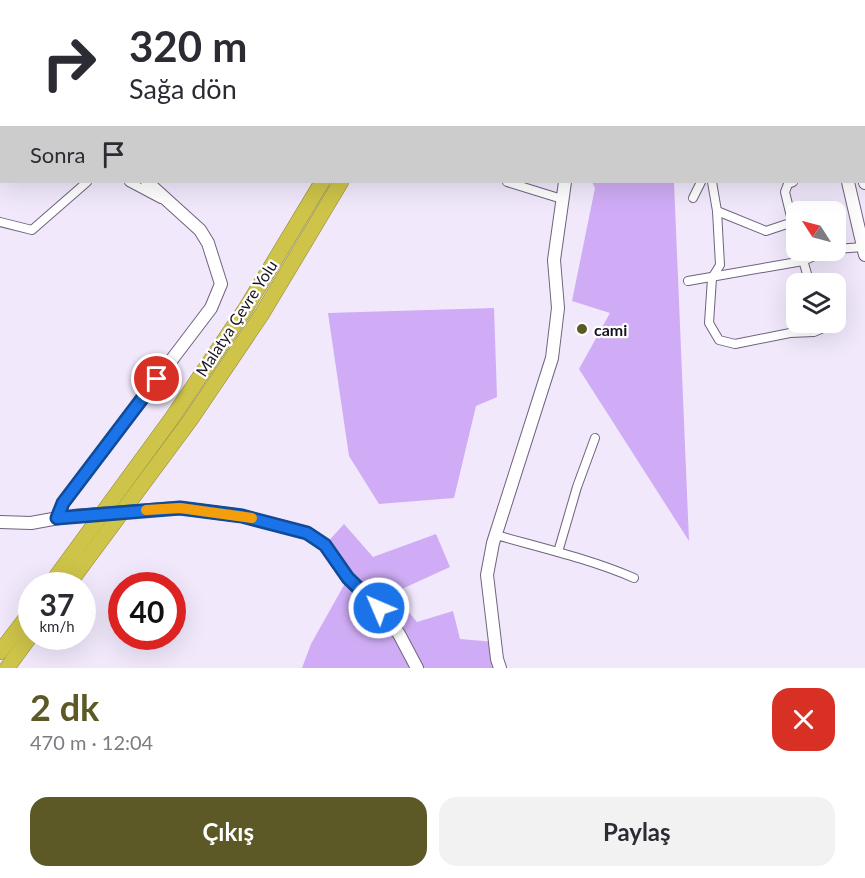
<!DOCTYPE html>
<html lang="tr">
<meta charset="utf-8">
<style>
:root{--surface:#fff;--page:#f2f2f3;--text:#2b2b33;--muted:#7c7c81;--accent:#5d5926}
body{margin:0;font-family:Lato,sans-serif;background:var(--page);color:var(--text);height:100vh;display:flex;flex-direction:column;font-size:22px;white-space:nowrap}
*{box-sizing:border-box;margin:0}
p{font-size:20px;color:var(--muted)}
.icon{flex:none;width:33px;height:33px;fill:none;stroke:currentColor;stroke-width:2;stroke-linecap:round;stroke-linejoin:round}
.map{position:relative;height:668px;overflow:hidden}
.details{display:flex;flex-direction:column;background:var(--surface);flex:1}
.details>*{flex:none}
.guide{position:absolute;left:0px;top:0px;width:866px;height:183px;box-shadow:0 6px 24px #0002;background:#fff;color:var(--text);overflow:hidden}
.needle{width:39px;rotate:306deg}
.tools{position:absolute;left:786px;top:201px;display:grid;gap:12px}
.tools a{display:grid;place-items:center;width:60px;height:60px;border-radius:12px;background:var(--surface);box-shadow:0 6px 24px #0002;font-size:30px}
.speed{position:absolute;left:18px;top:572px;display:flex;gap:12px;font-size:30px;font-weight:700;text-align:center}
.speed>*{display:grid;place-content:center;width:78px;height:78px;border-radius:50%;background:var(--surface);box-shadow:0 6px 24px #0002;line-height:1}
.speed small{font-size:15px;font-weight:400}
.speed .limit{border:9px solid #d22;background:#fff;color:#111}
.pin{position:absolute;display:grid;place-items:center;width:51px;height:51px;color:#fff;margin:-26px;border:3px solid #fff;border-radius:50%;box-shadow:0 2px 6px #0007}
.me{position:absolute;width:66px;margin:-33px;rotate:315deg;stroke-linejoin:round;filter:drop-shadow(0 0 4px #0008)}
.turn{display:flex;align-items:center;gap:21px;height:126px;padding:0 30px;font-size:27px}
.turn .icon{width:78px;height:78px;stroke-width:2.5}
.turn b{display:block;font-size:42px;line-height:51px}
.then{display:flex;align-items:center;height:57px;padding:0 30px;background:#0003;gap:12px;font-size:22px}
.round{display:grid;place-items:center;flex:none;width:63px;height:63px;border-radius:18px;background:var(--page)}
.summary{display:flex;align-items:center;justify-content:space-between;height:102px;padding:0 30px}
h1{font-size:36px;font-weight:700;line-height:45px;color:var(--accent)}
.primary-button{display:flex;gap:12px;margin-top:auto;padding:12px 30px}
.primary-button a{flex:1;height:69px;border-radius:18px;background:var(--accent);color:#fff;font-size:24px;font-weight:700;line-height:69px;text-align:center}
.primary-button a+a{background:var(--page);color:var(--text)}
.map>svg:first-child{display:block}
.forest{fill:#cfacf5}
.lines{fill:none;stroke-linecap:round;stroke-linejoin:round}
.street-casing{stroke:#70627f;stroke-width:10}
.secondary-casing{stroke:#70627f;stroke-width:14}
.highway-casing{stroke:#8e863a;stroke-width:16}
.street{stroke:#fff;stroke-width:8}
.secondary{stroke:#fff;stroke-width:12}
.highway{stroke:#cdc449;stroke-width:15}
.secondary-bridge-casing{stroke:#70627f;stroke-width:14;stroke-linecap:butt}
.secondary-bridge{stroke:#fff;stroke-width:12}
.route-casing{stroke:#114b97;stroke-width:15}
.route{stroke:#1a73e8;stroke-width:10}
.slow{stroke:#f59e0b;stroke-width:10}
.poi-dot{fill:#5d5926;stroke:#fff;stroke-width:2}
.labels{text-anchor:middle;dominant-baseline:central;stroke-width:4.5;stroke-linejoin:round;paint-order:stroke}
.street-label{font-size:16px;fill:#18121e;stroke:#fff}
.poi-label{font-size:16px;font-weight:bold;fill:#18121e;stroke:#fff;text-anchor:start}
</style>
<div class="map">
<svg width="865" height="668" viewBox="0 0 865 668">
<rect width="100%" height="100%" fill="#f1e8fc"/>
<g class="forest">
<path d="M592 182H674L689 541 579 369 610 313 572 301 595 188Z"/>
<path d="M494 308 497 397 476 406 454 498 379 504 349 456 328 313Z"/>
<path d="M344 524 373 557 436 534 450 567 393 593 417 622 453 611 460 639 495 642 501 668H302L311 644 348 578 325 545Z"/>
</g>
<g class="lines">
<g class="street-casing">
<g id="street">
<path d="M535 0 536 2"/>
<path d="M0 9 2 10"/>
<path d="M864 99H865"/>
<path d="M129 182 161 199"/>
<path d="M507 182 562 199"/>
<path d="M712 182 717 211 720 265 712 278 709 323 719 340 735 344 790 333 814 332 821 329 820 322"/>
<path d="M793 182 788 184 785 192 796 237"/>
<path d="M693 198 701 182"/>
<path d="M717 211 766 231 793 222"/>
<path d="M0 222 32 230 87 182"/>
<path d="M836 249 863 247"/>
<path d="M800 250 810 284"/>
<path d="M688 281 803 261 828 250"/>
<path d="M496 535C542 548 590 559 634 578"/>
<path d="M558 552 577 487 595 438"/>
</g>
</g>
<g class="secondary-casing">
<g id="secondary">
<path d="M787 0 788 2"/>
<path d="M805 0V2"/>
<path d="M577 2V0"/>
<path d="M0 28 2 30"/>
<path d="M864 178 865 183"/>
<path d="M848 182 865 255"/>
<path d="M164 509 180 508 242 516 307 533 325 545 348 578 379 608 399 634 417 668"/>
<path d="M57 518 63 503 211 308 221 284 208 243 200 230 147 182"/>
<path d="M0 522 31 523 64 517"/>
<path d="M500 668 497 659 487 575 493 543 552 358 558 308 554 260 565 182"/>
</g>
</g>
<g class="highway-casing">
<g id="highway">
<path d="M429 2 430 0"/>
<path d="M449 2 450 0"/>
<path d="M50 585 172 418 246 308 322 182"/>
<path d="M68 585 191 419 262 314 341 182"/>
<path d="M0 652 32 610"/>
<path d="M7 668 32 634"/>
</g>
</g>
<use href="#street" class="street"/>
<use href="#secondary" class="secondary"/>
<use href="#highway" class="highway"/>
<g class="secondary-bridge-casing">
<path id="secondary-bridge" d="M73 516 164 509"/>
</g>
<use href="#secondary-bridge" class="secondary-bridge"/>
</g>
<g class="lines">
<g class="route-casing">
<path id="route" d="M157 379 63 503 57 518 180 508 242 516 307 533 325 545 348 578 379 608"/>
</g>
<use href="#route" class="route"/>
<path class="slow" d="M146 510 180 508 252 518"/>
</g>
<circle class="poi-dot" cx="582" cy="329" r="6"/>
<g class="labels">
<g class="street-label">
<text transform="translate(236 318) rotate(-57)">Malatya Çevre Yolu</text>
</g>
<g class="poi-label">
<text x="594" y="329">cami</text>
</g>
</g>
</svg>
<div class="tools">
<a><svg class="needle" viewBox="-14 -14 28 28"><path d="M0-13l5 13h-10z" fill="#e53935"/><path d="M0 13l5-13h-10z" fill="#7c7c81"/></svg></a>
<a><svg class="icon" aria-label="layers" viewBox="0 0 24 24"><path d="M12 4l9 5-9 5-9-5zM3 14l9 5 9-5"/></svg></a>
</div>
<div class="speed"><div>37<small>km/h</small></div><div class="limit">40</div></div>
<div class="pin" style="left:157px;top:379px;background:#d93025"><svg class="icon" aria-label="arrive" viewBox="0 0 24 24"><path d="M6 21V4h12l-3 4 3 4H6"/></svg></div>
<svg class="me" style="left:379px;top:608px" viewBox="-20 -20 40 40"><circle r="17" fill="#1a73e8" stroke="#fff" stroke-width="3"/><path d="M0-11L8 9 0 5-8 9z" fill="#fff"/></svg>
<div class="guide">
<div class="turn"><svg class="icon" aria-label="right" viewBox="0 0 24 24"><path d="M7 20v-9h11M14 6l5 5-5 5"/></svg><div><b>320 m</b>Sağa dön</div></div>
<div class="then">Sonra<svg class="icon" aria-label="arrive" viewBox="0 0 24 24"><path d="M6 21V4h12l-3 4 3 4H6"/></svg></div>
</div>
</div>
<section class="details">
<div class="summary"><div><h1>2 dk</h1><p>470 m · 12:04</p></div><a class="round" style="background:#d93025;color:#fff"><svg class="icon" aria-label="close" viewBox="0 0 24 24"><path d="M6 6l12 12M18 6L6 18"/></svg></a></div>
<div class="primary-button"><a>Çıkış</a><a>Paylaş</a></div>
</section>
